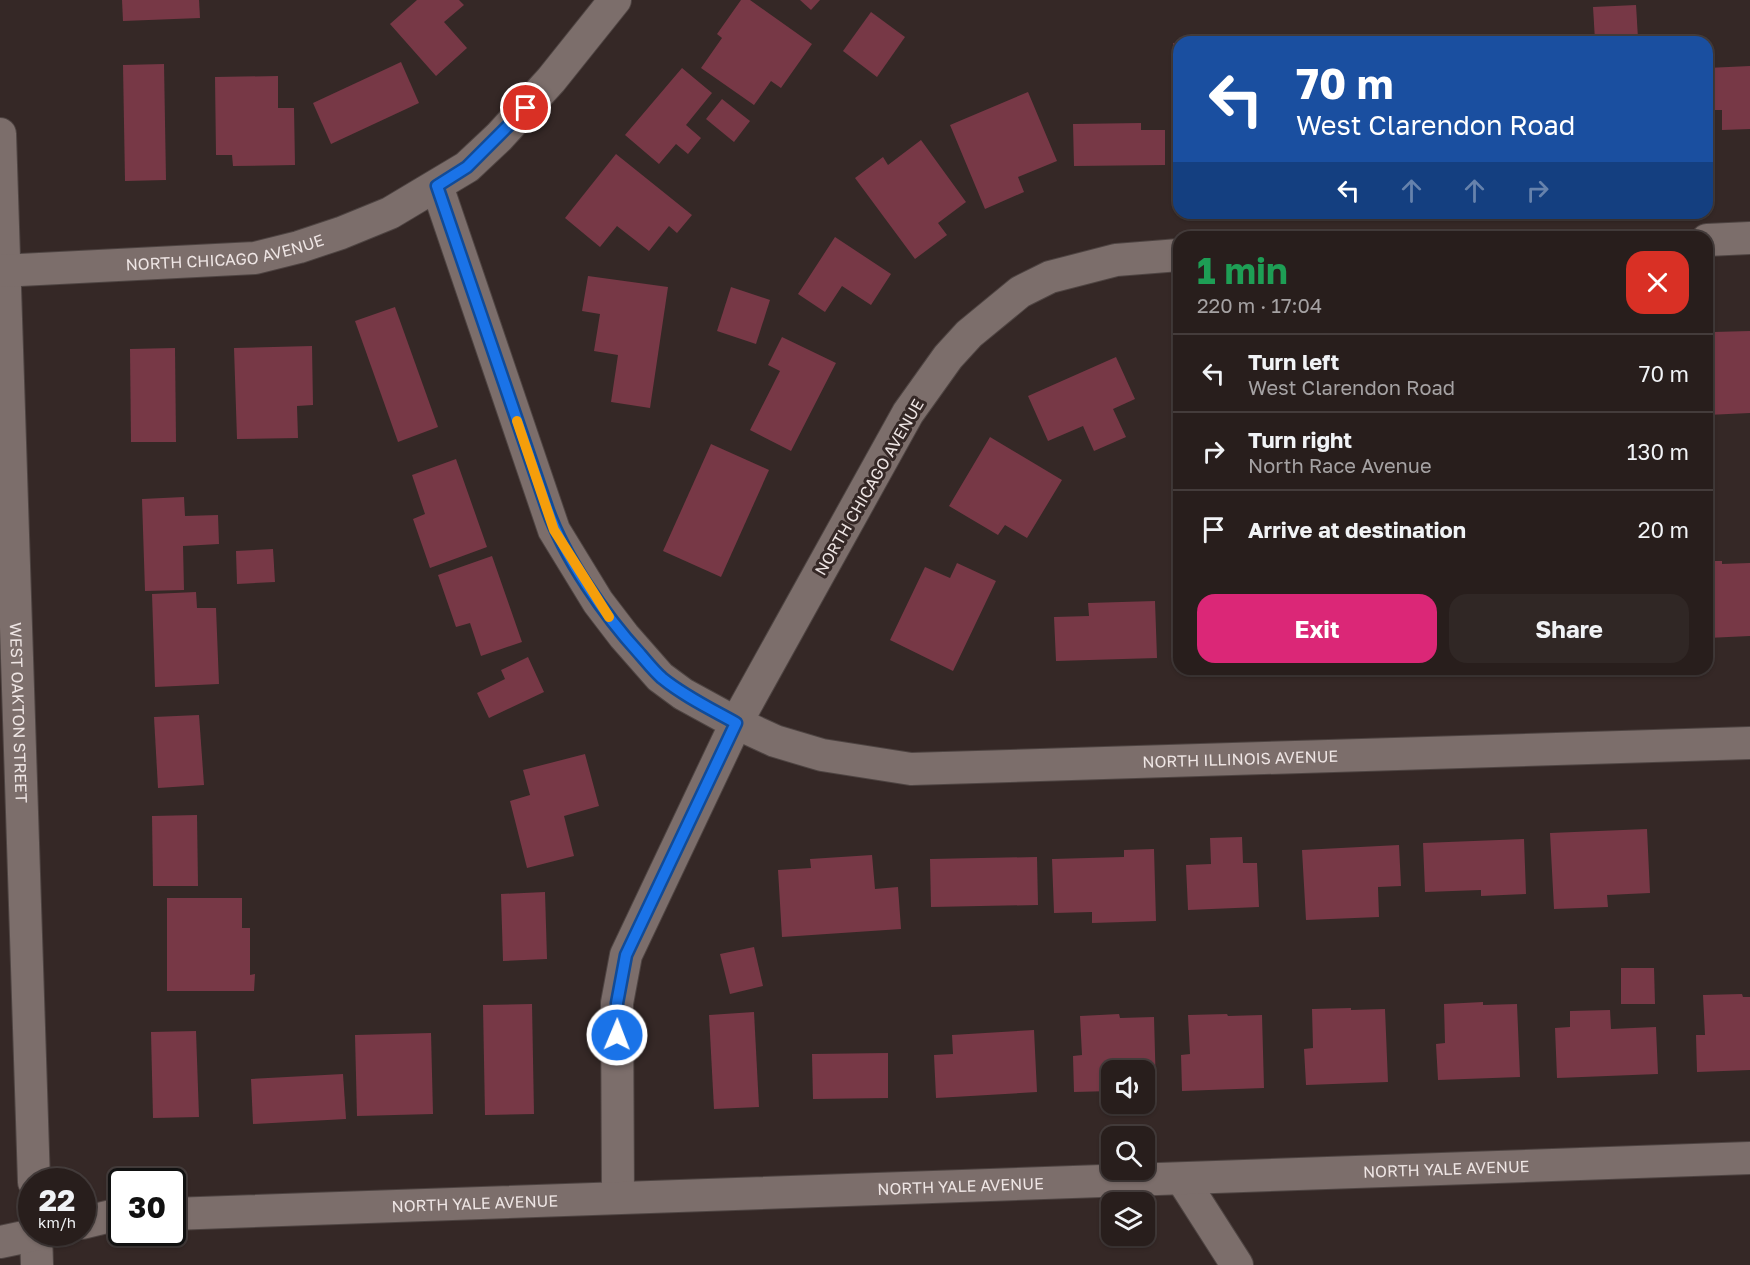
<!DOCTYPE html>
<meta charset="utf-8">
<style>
:root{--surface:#281e1c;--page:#302725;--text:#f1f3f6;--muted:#a5a2a3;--line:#443c3b;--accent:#db2777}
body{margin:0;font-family:"Golos Text",sans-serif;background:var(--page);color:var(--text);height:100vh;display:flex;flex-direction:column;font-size:22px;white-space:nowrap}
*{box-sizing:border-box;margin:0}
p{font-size:20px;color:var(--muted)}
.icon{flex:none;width:33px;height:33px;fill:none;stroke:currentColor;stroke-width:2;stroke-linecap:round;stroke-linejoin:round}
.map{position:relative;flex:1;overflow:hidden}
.sheet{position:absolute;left:1173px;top:231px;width:540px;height:444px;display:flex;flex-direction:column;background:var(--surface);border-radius:18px;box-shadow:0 2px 4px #0004,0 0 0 2px var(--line)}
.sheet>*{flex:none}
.guide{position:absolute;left:1173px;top:36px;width:540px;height:183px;border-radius:18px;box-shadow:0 2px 4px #0004,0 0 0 2px var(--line);background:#1a4fa0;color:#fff;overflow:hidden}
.tools{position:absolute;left:1101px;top:1060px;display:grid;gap:12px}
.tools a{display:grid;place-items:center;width:54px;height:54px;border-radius:12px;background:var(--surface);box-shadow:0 2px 4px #0004,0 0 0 2px var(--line);font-size:30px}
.speed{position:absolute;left:18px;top:1168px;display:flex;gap:12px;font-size:30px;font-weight:700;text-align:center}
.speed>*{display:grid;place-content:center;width:78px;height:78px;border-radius:50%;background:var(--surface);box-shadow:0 2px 4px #0004,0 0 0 2px var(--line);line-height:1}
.speed small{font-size:15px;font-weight:400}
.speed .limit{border:3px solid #111;border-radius:9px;background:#fff;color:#111}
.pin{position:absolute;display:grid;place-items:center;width:51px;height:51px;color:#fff;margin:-26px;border:3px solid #fff;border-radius:50%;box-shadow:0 2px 6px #0007}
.me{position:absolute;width:66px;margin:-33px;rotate:1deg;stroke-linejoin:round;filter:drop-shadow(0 0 4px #0008)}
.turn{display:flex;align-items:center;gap:21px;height:126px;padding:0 24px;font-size:27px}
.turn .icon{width:78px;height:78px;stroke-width:2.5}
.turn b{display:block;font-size:42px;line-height:51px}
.lanes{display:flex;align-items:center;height:57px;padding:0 24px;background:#0003;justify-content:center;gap:30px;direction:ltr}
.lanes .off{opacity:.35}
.round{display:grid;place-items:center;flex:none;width:63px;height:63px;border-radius:18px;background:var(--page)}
.head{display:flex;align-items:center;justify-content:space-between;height:102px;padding:0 24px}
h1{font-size:36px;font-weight:700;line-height:45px;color:#1e9e55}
.primary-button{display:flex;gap:12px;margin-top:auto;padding:12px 24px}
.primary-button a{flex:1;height:69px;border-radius:18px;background:var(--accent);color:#fff;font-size:24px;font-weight:700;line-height:69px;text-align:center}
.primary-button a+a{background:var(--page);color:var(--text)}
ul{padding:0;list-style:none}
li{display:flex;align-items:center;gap:18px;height:78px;padding:0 24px;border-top:2px solid var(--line)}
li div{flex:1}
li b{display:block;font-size:22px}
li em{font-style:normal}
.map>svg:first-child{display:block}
.building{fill:#773846}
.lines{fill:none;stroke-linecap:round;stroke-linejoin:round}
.minor-casing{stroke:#4e4442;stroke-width:34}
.minor{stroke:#7c6e6b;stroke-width:32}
.route-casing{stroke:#114b97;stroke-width:15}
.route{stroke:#1a73e8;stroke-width:10}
.slow{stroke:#f59e0b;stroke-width:10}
.labels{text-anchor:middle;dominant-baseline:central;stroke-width:6;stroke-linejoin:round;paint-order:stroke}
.street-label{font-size:16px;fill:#eee5e4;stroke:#352826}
</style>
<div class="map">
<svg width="1750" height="1265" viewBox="0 0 1750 1265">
<rect width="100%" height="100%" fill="#352826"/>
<g class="building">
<path d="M122 0H199L200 18 123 21Z"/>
<path d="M417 0H459L464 5 444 22 467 48 436 76 390 24Z"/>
<path d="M741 0H750L812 44 781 88 771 81 754 105 701 68 722 38 717 34Z"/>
<path d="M800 0H820L811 10Z"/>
<path d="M1636 5 1638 38 1595 40 1593 7Z"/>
<path d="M871 12 905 37 877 77 843 51Z"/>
<path d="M1173 43H1179V71H1174Z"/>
<path d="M401 62 419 103 331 144 313 103Z"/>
<path d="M164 64 166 180 125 181 123 65Z"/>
<path d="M1750 66V129L1722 130V110H1707V68Z"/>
<path d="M682 68 712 93 686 125 701 138 688 154 676 144 659 164 625 135Z"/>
<path d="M278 76V108H294L295 165 233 166 232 155H216L215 77Z"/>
<path d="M1028 92 1057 161 1018 177 1024 192 985 209 950 125Z"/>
<path d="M722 99 750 121 734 142 706 119Z"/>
<path d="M1141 123V130H1165V165L1074 166 1073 124Z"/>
<path d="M921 140 966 202 938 223 947 235 915 259 855 178 883 157 888 165Z"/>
<path d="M616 154 692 215 677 233 669 226 649 251 617 226 600 247 565 218Z"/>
<path d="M835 237 891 274 871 305 842 286 825 312 798 294Z"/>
<path d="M588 276 668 287 650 408 611 402 618 355 594 351 600 314 582 311Z"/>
<path d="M731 287 770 300 756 344 717 331Z"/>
<path d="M395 307 438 427 398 442 355 321Z"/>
<path d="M1750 331V413L1707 415V359H1715L1713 332Z"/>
<path d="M782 337 836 363 791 451 750 430 780 371 768 365Z"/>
<path d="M312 346 313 405 297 406 298 438 237 439 234 348Z"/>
<path d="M175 348 176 442H131L130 349Z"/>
<path d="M1116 357 1135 399 1113 409 1126 437 1094 451 1083 426 1048 441 1028 396Z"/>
<path d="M1172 357H1179V451H1173Z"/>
<path d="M990 437 1062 480 1027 538 1005 525 998 535 949 506Z"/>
<path d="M711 444 769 470 721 577 663 551Z"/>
<path d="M456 459 487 547 430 568 413 519 425 514 412 475Z"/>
<path d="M184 497 185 516 218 515 219 544 183 546 184 590 145 591 142 499Z"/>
<path d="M273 549 275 582 237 584 236 551Z"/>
<path d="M492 556 522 642 481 656 470 623 456 627 438 575Z"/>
<path d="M1707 561H1722V564L1750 563V636L1707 638Z"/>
<path d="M957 563 996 581 953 671 890 640 925 567 950 578Z"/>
<path d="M196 592 197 608H216L219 684 155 687 152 594Z"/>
<path d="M1155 601 1157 658 1056 661 1054 617 1089 616 1088 603Z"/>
<path d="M528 657 544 692 489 718 477 693 505 679 501 670Z"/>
<path d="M199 715 204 785 158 788 154 717Z"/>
<path d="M585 754 599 806 564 816 574 856 527 868 510 801 530 795 523 770Z"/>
<path d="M197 815 198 886H153L152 816Z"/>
<path d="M1647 829 1650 893 1607 895 1608 907 1554 909 1550 833Z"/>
<path d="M1242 837 1243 863H1257L1259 907 1188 910 1186 865 1211 864 1210 838Z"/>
<path d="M1524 839 1526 894 1481 896V890L1425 892 1423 843Z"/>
<path d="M1399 845 1401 886 1378 887 1379 917 1306 920 1302 850Z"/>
<path d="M1154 849 1156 921 1092 923V912L1054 913 1052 859 1124 857V850Z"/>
<path d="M872 855 875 889 898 887 901 929 782 937 778 870 811 868 810 859Z"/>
<path d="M1037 857 1038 905 931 907 930 859Z"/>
<path d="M545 892 547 959 503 961 501 894Z"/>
<path d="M167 898H242V928H250V975L255 974 254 991H167Z"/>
<path d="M754 947 763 986 730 994 720 954Z"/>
<path d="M1621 968H1654L1655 1004H1621Z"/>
<path d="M1742 994 1743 997H1750V1070L1697 1072 1696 1035H1705L1703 995Z"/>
<path d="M1483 1002V1005L1517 1004 1520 1077 1438 1080 1436 1044 1445 1043 1444 1004Z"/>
<path d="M532 1004 534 1114 485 1115 483 1005Z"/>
<path d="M1351 1008V1010L1385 1009 1388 1082 1306 1085 1304 1049 1313 1048 1312 1009Z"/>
<path d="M1610 1010 1611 1029 1656 1027 1658 1074 1557 1078 1555 1028 1570 1027V1011Z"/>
<path d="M754 1012 759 1107 714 1109 709 1015Z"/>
<path d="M1119 1014 1120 1018 1154 1017 1156 1090H1144V1071H1112V1091L1074 1092 1073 1056 1082 1055 1080 1016Z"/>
<path d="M1227 1014 1228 1016 1262 1015 1264 1088 1182 1091 1181 1055 1190 1054 1188 1015Z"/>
<path d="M1034 1030 1037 1092 936 1098 934 1055 953 1054 952 1035Z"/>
<path d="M196 1031 199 1117 153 1118 151 1032Z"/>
<path d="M431 1033 433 1114 357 1116 355 1035Z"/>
<path d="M888 1053V1098L813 1099 812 1054Z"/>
<path d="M343 1074 346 1119 253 1124 251 1079Z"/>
</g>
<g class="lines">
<g class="minor-casing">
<g id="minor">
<path id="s1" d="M0 134 34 1182"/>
<path d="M437 186 554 530 598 602 624 636 660 677 683 694 736 723 626 955 617 1003 618 1197"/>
<path d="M1707 240 1750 238"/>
<path id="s2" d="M1179 255 1116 260 1050 277 1020 292 969 334 948 357 908 413 736 723 775 741 822 755 911 769 1750 743"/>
<path id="s3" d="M0 271 255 258 299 247 341 233 390 213 467 167 499 137 551 80 615 0"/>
<path d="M1182 1179 1237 1265"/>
<path id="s4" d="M172 1214 1750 1158"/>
<path d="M82 1223 111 1216H122"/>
<path d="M36 1233 37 1265"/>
<path d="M0 1242 43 1233"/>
</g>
</g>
<use href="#minor" class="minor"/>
</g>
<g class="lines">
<g class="route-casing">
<path id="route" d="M526 108 467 167 437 186 547 508C564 557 605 616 640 654 647 662 654 671 662 678 684 696 711 709 736 723L626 955 617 1003V1035"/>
</g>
<use href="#route" class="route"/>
<path class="slow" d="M517 421 554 530 609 617"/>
</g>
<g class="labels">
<g class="street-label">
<text stroke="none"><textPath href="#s3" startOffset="226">NORTH CHICAGO AVENUE</textPath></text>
<text transform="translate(869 487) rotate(-60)">NORTH CHICAGO AVENUE</text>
<text stroke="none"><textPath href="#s1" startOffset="579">WEST OAKTON STREET</textPath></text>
<text stroke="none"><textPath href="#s2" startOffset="1197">NORTH ILLINOIS AVENUE</textPath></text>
<text stroke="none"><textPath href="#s4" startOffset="1275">NORTH YALE AVENUE</textPath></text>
<text stroke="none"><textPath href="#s4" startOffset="789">NORTH YALE AVENUE</textPath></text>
<text stroke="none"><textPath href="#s4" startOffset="303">NORTH YALE AVENUE</textPath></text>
</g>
</g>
</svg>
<div class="tools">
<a><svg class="icon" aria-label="sound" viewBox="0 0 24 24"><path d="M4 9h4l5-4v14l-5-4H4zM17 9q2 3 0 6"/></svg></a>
<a><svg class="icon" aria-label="search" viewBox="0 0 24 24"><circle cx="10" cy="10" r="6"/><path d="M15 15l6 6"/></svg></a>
<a><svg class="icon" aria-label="layers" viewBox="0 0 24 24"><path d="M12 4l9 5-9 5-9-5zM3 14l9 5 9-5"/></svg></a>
</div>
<div class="speed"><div>22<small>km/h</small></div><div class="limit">30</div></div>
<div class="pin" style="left:526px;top:108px;background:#d93025"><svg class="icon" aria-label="arrive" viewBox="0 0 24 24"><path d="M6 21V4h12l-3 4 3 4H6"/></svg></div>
<svg class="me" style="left:617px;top:1035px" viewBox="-20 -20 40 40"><circle r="17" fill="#1a73e8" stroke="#fff" stroke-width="3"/><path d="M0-11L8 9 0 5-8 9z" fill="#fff"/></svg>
<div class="guide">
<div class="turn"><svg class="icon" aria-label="left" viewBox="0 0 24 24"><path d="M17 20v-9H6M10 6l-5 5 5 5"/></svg><div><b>70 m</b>West Clarendon Road</div></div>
<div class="lanes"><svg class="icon" aria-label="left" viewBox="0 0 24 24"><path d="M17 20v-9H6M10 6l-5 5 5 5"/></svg><svg class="icon off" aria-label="ahead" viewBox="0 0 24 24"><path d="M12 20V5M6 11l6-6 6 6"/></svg><svg class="icon off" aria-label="ahead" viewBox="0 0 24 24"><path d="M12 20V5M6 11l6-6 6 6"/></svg><svg class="icon off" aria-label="right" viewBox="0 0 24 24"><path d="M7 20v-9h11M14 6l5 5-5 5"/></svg></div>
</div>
<section class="sheet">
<div class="head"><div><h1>1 min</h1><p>220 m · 17:04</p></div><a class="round" style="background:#d93025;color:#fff"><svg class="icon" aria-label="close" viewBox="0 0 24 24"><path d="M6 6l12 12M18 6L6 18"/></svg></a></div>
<ul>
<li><svg class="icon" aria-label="left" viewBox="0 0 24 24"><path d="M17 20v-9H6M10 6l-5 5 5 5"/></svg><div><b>Turn left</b><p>West Clarendon Road</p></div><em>70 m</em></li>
<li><svg class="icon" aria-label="right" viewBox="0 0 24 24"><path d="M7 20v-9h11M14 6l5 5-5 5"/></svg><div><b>Turn right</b><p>North Race Avenue</p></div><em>130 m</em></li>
<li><svg class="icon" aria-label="arrive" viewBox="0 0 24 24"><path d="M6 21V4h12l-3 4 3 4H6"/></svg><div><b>Arrive at destination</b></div><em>20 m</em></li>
</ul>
<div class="primary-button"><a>Exit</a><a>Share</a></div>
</section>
</div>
